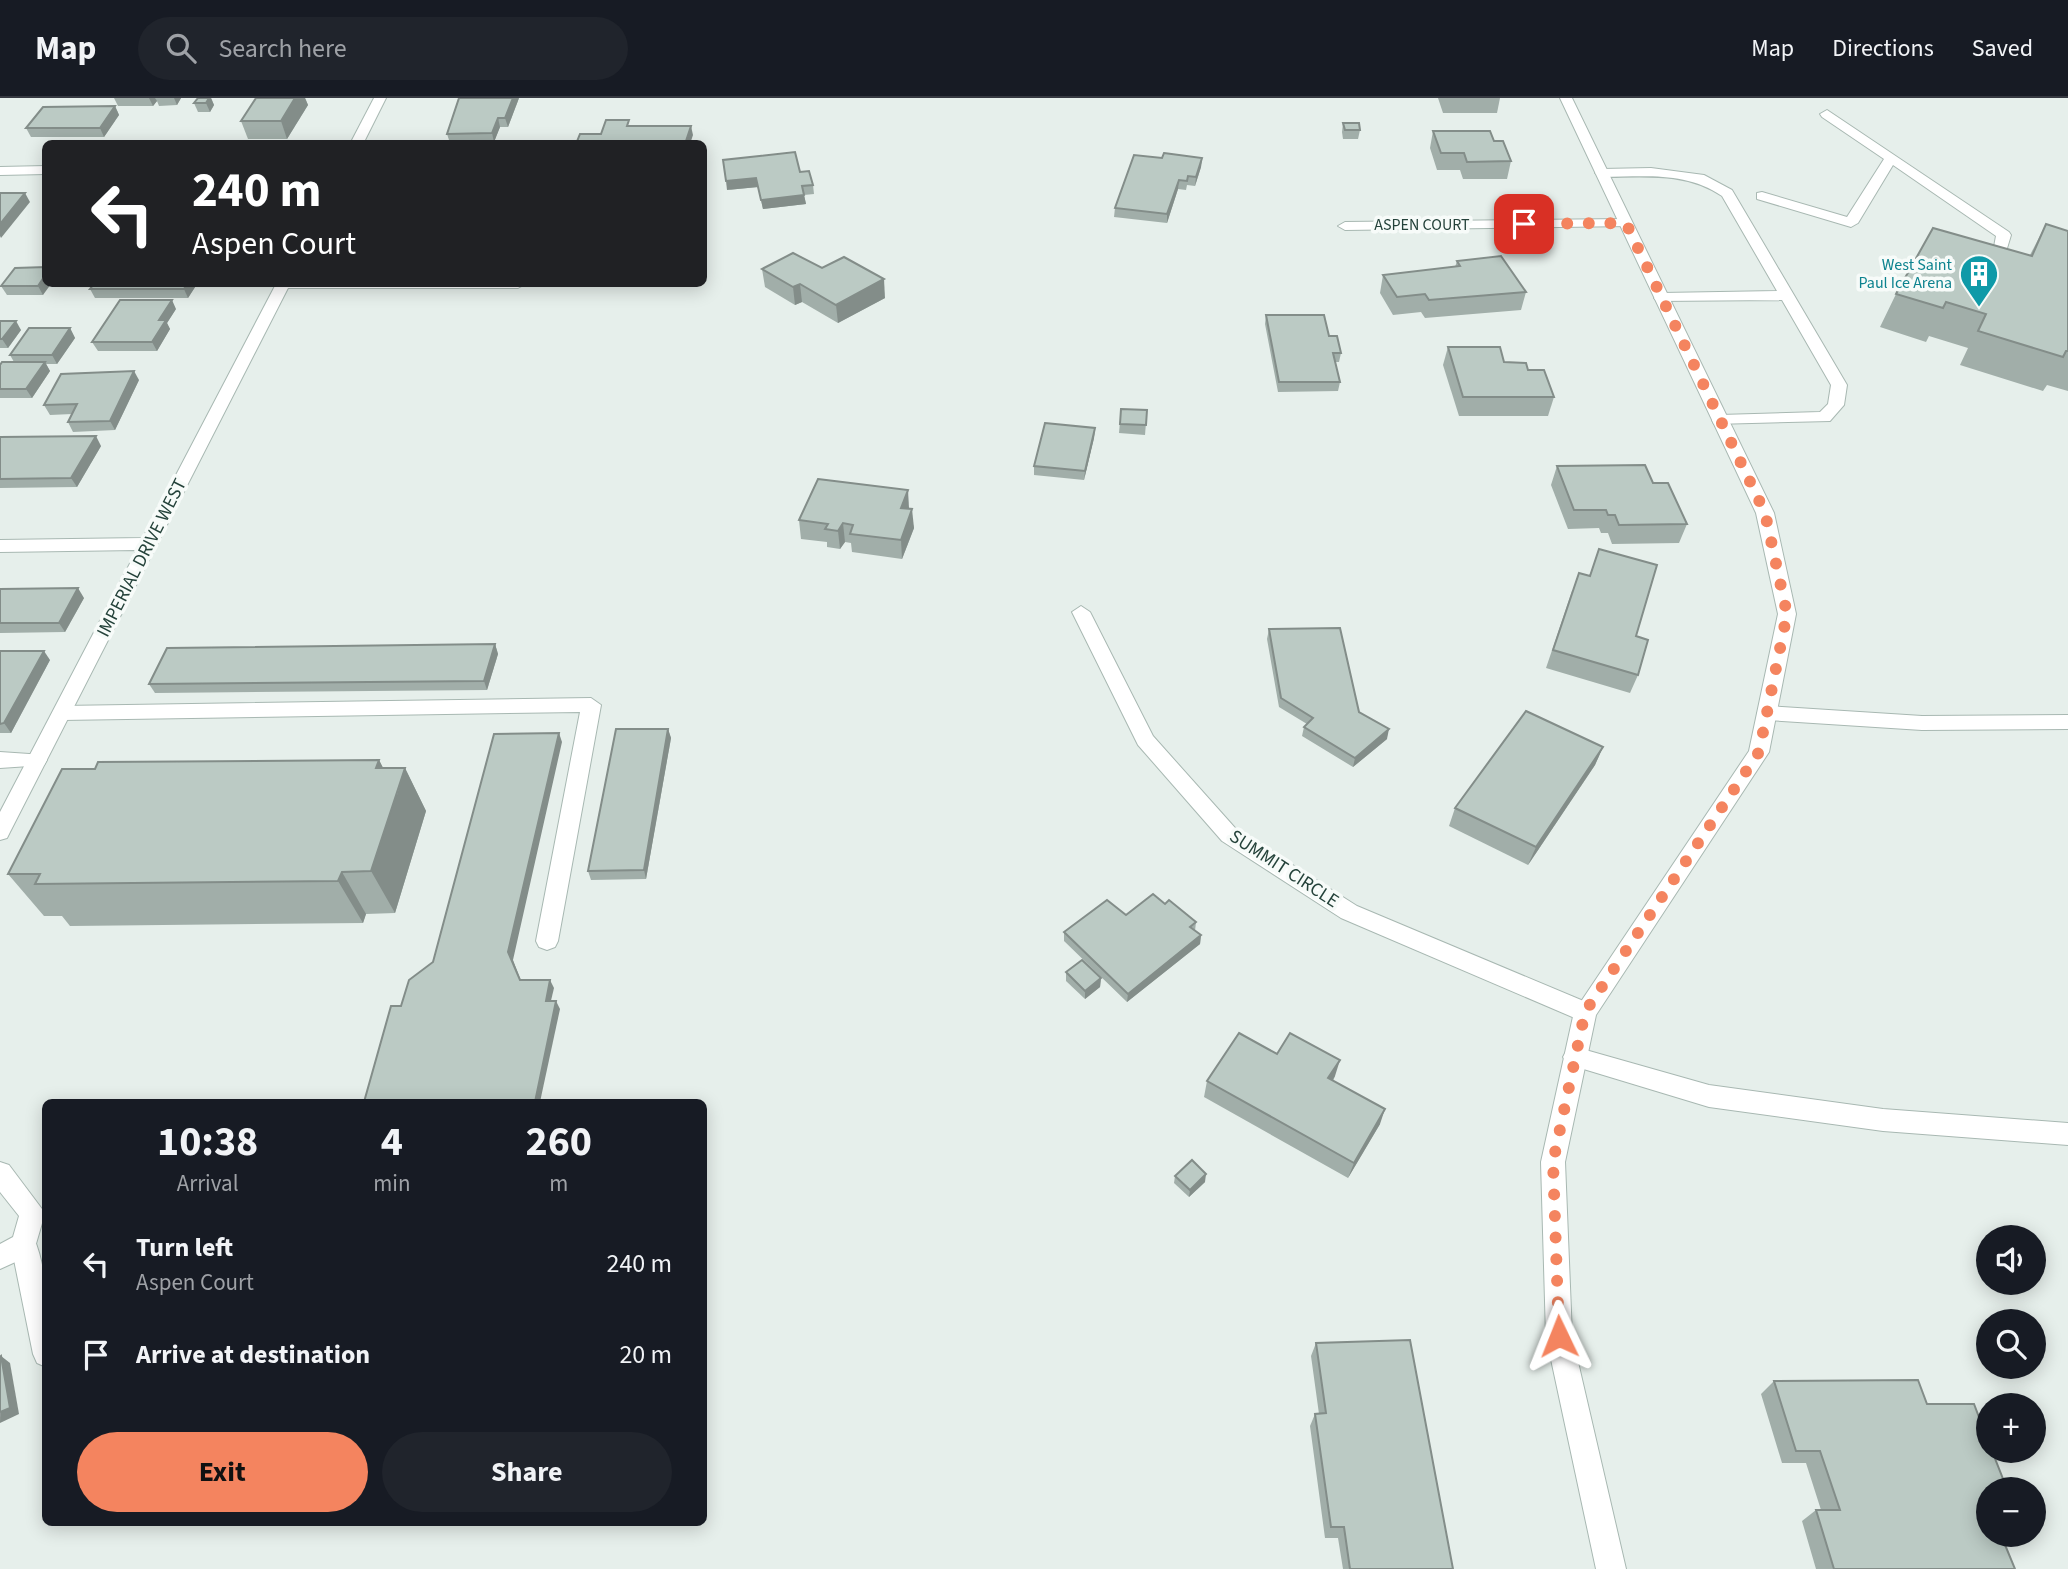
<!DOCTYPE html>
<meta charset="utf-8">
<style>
:root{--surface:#171b24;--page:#20242c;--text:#f1f3f6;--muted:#9ea1a6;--line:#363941;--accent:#f4845f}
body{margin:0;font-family:"Source Sans 3",sans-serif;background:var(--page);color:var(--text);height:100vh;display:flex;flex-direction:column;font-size:26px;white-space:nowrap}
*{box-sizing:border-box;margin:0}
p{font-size:23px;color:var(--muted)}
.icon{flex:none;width:38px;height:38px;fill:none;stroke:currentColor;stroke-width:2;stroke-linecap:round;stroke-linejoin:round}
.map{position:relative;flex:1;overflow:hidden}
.sheet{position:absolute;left:42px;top:1001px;width:665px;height:427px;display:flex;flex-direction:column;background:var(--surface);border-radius:10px;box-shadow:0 4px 18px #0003}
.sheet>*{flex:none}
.banner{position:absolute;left:42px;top:42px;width:665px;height:147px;border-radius:10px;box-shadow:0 4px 18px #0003;background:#202124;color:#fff;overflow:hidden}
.buttons{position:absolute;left:1976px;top:1127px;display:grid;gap:14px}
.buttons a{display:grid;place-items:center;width:70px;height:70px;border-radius:50%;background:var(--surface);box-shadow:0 4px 18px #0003;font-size:35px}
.pin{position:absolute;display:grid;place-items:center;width:60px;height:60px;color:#fff;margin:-30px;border-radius:14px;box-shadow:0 4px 10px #0006}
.me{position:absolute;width:77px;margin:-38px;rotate:358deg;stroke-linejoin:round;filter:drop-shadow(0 0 5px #0008)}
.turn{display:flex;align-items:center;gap:24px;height:147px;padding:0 35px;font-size:32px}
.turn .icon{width:91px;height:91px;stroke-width:2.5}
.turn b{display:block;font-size:49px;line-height:60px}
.eta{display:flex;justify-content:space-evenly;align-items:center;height:119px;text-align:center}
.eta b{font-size:42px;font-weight:700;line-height:49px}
.action{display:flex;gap:14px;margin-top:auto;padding:14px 35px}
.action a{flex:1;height:80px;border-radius:42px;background:var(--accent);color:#111;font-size:28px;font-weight:700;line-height:80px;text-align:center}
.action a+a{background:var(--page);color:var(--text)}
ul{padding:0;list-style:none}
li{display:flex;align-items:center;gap:21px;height:91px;padding:0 35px}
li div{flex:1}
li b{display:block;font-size:26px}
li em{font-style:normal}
header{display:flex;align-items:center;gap:42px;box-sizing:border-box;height:98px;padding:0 35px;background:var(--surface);border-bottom:2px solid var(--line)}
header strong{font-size:33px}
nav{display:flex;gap:38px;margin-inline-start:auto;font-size:24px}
.search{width:490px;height:63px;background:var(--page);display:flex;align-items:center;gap:18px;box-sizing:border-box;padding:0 24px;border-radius:38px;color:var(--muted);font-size:26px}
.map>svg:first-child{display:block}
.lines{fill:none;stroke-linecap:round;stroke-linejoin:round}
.service-casing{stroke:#a8b8b2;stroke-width:2}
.minor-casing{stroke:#a8b8b2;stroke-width:2}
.tertiary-casing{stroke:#a8b8b2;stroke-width:2}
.service{fill:#fff;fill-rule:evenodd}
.minor{fill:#fff;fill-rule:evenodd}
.tertiary{fill:#fff;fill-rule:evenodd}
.wall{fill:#a1aea9}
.shaded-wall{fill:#838d89}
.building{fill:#bbcac4;stroke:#838d89;stroke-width:2}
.route{stroke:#f4845f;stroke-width:12;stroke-dasharray:0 21.6}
.labels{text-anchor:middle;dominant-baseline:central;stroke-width:7;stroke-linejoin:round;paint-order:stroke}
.far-street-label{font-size:16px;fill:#24423a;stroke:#f7fbf9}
.far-culture-label{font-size:16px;fill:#0d838f;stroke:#f7fbf9;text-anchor:end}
.street-label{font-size:19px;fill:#24423a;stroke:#f7fbf9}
</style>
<header>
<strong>Map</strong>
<div class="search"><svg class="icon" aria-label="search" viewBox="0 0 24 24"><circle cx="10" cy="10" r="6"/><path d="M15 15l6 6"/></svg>Search here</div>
<nav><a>Map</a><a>Directions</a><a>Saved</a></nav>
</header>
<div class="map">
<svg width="2068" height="1471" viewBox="0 0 2068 1471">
<rect width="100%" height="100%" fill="#e6efeb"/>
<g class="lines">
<g class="service-casing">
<g id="service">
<path d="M1827 12 2009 134 2011 137 2005 157 2000 158 1993 154 1996 138 1893 67 1858 125 1851 129 1757 101V95L1762 94 1847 119 1884 61 1822 19 1820 16Z"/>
<path d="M1651 70 1704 77 1732 92 1847 287 1844 307 1830 323 1714 326 1712 322 1720 317 1820 314 1828 306 1831 287 1782 202 1657 203 1654 200 1662 195 1777 193 1722 98C1685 73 1644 79 1602 79L1595 75 1602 71Z"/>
<path d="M591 600 601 607 558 843 555 849 547 852 539 849 536 843 580 614 62 622 52 615 62 608Z"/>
<path d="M1767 608 1922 618 2068 617V631L1922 632 1767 622 1757 615Z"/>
<path d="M0 654 44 657 47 662 44 667 0 670Z"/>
<path d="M1575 949 1709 987 1883 1011 2068 1025V1047L1883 1033 1709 1009 1567 966 1563 959 1567 952Z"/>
<path d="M24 1135 33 1138C51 1179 46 1226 46 1269L37 1265 33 1256 11 1147 15 1138Z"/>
</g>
</g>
<g class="minor-casing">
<g id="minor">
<path d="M374 0H386L363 46H350Z"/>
<path d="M46 68V76L0 77V69Z"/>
<path d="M1626 121 1631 122V128L1345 132 1338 128 1345 124Z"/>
<path d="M276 186H525L518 190H288L10 734 7 740 0 742V714L137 452 0 454V442L143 440Z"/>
<path d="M1081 508 1090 514 1153 638 1236 731 1357 808 1593 907 1596 914 1593 921 1585 924 1577 921 1341 820 1222 743 1138 647 1072 514Z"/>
<path d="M0 1064 9 1067 45 1115 33 1156 0 1171V1146L13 1139 19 1118 0 1094Z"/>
</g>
</g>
<g class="tertiary-casing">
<path id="tertiary" d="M1560 0H1572L1774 415 1796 516 1769 654 1596 917 1565 1064 1572 1238 1626 1471H1596L1546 1238 1541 1064 1574 914 1749 653 1778 516 1756 415Z"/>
</g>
<use href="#service" class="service"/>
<use href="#minor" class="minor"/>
<use href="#tertiary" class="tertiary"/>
</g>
<g class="wall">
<path d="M114 0H181L177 7 159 8 157 3 153 8H118Z"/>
<path d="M198 0H211L214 7 210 14H198L194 5Z"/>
<path d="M256 0H305L308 7 287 41H248L241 23Z"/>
<path d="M519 0 508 29H500L494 44 450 45 447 36Z"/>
<path d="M1438 0H1500L1497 15H1443Z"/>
<path d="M115 8 119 17 104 39H31L26 30Z"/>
<path d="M1343 25 1360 32 1358 41H1343L1342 34Z"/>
<path d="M1433 33 1494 43 1511 63 1507 81H1463L1460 72H1437L1430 50Z"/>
<path d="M1162 60H1202L1201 69 1195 88 1187 87 1186 92 1178 91 1167 125 1114 119 1115 110Z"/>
<path d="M800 74 813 87 814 96 804 97 806 106 763 111 758 89 727 92Z"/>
<path d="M2046 126 2068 133V293L2047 287 2043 293 1960 267 1968 250 1929 238 1926 244 1880 229 1896 196 2030 157Z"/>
<path d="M1457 163 1526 194 1521 212 1425 220 1421 214 1393 217 1380 195 1383 177 1455 169Z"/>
<path d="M46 169 43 197H7L1 188Z"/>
<path d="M822 170 885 200 838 225 802 204 795 207 765 189 762 171Z"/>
<path d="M197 186 188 200H95L90 191Z"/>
<path d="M176 211 167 225 170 231 157 253H98L92 244Z"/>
<path d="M1266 217 1329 238 1341 255 1339 264H1335L1340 284 1338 293 1278 294 1265 226Z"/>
<path d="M0 223 21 232 8 250H0Z"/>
<path d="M70 230 75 240 57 266H46L50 273 32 300H0V267L14 264 10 257Z"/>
<path d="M1448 249 1528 272 1554 299 1548 318H1459L1443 267Z"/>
<path d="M139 282 115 332 73 334 68 324 72 316 50 317 44 307Z"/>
<path d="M1121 311 1147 312 1145 337 1119 335Z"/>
<path d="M1095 330 1094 340 1084 382 1034 377V368Z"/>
<path d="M0 339 101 348 77 389 0 390Z"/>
<path d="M1557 368 1653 385 1687 426 1679 445 1612 446 1608 435H1601L1599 430 1568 431 1551 387Z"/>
<path d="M909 411 914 430 902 461 852 454 851 445 845 444 840 451 827 449V444L801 441 799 422Z"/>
<path d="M1599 451 1636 538 1638 577 1630 595 1546 570 1572 493 1590 478Z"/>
<path d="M0 491 84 500 65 534 0 535Z"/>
<path d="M1269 531 1387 641 1353 669 1302 638 1304 629 1307 626 1279 609 1267 541Z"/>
<path d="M495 546 498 556 487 592 155 595 149 586Z"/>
<path d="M0 553 50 562 11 635H0Z"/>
<path d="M668 631 671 640 646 781 591 782 588 773Z"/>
<path d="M1603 649 1595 667 1528 767 1449 728 1455 710Z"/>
<path d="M379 662 383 670H405L426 713 395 815 366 816 363 825 70 828 62 818H44L8 776 95 671Z"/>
<path d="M1165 806 1196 824 1195 833 1201 837 1200 846 1127 904 1064 843V834Z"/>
<path d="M1066 874 1101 880 1100 889 1085 901 1066 883Z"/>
<path d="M1277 956 1335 978 1333 983 1380 1026 1348 1080 1204 999 1207 983Z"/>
<path d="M1175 1078 1205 1084 1189 1099 1174 1085Z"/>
<path d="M1316 1245 1453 1471H1343L1338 1440H1325L1310 1328 1315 1316H1319L1311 1258Z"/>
<path d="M1774 1283 1927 1306 1988 1391V1437L2015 1471H1816L1802 1423 1816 1412H1821L1806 1365H1782L1761 1296Z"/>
</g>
<g class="shaded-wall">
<path d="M149 0H155L157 3 153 8Z"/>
<path d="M174 0H181L177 7Z"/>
<path d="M209 0H211L214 7 210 14 206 5Z"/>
<path d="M295 0H305L308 7 287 41 281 23Z"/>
<path d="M513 0H519L508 29 505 20Z"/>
<path d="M115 8 119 17 104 39 100 30Z"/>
<path d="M498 20 500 29 494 44 492 35Z"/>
<path d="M691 28 693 37 690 46H685Z"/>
<path d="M1202 60 1201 69 1195 88 1196 79Z"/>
<path d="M756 80 758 89 727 92 726 83Z"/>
<path d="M1179 82 1178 91 1167 125V116Z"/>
<path d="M25 95 30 104 1 140 0 138V126Z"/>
<path d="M804 97 806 106 763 111 761 102Z"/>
<path d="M46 176V186H51L43 197 38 188Z"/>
<path d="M884 181 885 200 838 225 836 207Z"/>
<path d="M187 186H197L188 200 184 191Z"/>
<path d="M800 186 802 204 795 207 793 189Z"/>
<path d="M172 202 176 211 167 225 170 231 157 253 152 244 159 222Z"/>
<path d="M16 223 21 232 8 250 2 241Z"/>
<path d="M70 230 75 240 57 266 52 257Z"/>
<path d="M45 264 50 273 32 300 26 291Z"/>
<path d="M134 273 139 282 115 332 110 323Z"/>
<path d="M1095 330 1094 340 1084 382 1085 373Z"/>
<path d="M96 338 101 348 77 389 71 380Z"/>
<path d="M908 392 909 410 902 428 901 410Z"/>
<path d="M912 411 914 430 902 461 901 442Z"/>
<path d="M843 425 845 444 840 451 838 433Z"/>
<path d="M78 490 84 500 65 534 59 525Z"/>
<path d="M495 546 498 556 487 592 484 583Z"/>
<path d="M44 553 50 562 11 635 4 625Z"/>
<path d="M668 631 671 640 646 781 644 772Z"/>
<path d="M1389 631 1387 641 1353 669 1355 660Z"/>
<path d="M559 635 562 644 513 862 524 891 508 854Z"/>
<path d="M1603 649 1595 667 1528 767 1536 749Z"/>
<path d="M379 662 397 697 405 670 426 713 395 815 371 773 376 670Z"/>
<path d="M342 774 366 816 363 825 338 783Z"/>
<path d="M1201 837 1200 846 1127 904 1128 896Z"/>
<path d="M1101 880 1100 889 1085 901V893Z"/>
<path d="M550 882 554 890 549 911 546 903Z"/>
<path d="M556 903 560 911 540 1004H535Z"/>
<path d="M1340 962 1335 978 1324 996 1328 980Z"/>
<path d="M1385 1011 1380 1026 1348 1080 1354 1065Z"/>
<path d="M1206 1076 1205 1084 1189 1099 1190 1092Z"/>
<path d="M1 1258 10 1265 19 1316 0 1325Z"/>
</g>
<g class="building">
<path d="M198 0H209L206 5H194Z"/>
<path d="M256 0H295L281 23H241Z"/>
<path d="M459 0H513L505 20H498L492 35 447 36Z"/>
<path d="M115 8 100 30H26L43 9Z"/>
<path d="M606 22H629L627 28H691L685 46H576L580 36H601Z"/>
<path d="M1343 25H1359L1360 32H1345Z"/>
<path d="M1433 33H1490L1494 43H1503L1511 63 1467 64 1464 55H1441Z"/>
<path d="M795 54 800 74 809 73 813 87 802 88 804 97 761 102 756 80 726 83 723 62Z"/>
<path d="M1164 55 1202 60 1196 79 1188 78 1187 83 1179 82 1167 116 1115 110 1134 57 1162 60Z"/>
<path d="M0 95H25L0 126Z"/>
<path d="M2046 126 2068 133V253H2066L2063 259 1978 233 1986 216 1946 204 1943 210 1896 196 1933 130 2032 158Z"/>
<path d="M793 155 822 170 844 159 884 181 836 207 800 186 793 189 762 171Z"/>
<path d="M1501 158 1526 194 1429 202 1425 196 1397 199 1383 177 1460 168 1457 163Z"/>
<path d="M46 169V176L38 188H1L15 170Z"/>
<path d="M94 186H187L184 191H90Z"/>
<path d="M120 202H172L159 222H166L152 244H92Z"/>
<path d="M1266 217H1324L1329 238H1337L1341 255H1333L1340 284H1279Z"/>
<path d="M0 223H16L2 241H0Z"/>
<path d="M29 230H70L52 257H10Z"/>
<path d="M1448 249H1500L1504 264 1526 265 1528 272H1544L1554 299H1463Z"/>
<path d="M2 264H45L26 291H0V267Z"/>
<path d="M134 273 110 323 68 324 77 306 44 307 61 276Z"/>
<path d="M1121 311 1147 312 1146 327 1120 326Z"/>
<path d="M1045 325 1095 330 1085 373 1034 368Z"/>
<path d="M96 338 71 380 0 381V339Z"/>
<path d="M1645 367 1653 385H1668L1687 426 1619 427 1615 417H1608L1606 412H1574L1557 368Z"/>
<path d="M818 381 908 392 901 410 912 411 901 442 850 436 853 427 843 425 838 433 825 431 828 426 799 422Z"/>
<path d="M1599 451 1657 467 1636 538 1648 542 1638 577 1553 552 1579 475 1590 478Z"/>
<path d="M78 490 59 525H0V491Z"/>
<path d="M1340 530 1359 614 1389 631 1355 660 1304 629 1313 620 1281 600 1269 531Z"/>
<path d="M495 546 484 583 149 586 167 550Z"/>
<path d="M0 553H44L4 625 0 626Z"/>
<path d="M1526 613 1603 649 1536 749 1455 710Z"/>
<path d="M616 631H668L644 772 588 773Z"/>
<path d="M559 635 508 854 520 882H550L546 903H556L535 1004H364L391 908H401L409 882 433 864 494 636Z"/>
<path d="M379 662 376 670H405L371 773 342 774 338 783 35 786 40 776H8L62 671H95L98 664Z"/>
<path d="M1153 796 1165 806 1169 802 1196 824 1190 829 1201 837 1128 896 1064 834 1107 802 1126 817Z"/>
<path d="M1082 862 1101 880 1085 893 1066 874Z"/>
<path d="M1239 935 1277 956 1290 935 1340 962 1328 980 1385 1011 1354 1065 1207 983Z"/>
<path d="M1192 1062 1206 1076 1190 1092 1175 1078Z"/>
<path d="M1410 1242 1453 1471H1350L1344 1429H1331L1315 1316 1326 1315 1316 1245Z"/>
<path d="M1 1258 10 1310 0 1314V1259Z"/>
<path d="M1918 1282 1927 1306H1974L1988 1343V1353H1992L2007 1391H1988V1397H1986L1988 1403V1437H2001L2015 1471H1834L1816 1412H1840L1820 1353H1796L1774 1283Z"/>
</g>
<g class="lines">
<path class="route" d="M1524 126 1626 125 1765 415 1787 516 1759 654 1585 914 1553 1064 1559 1238"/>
</g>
<defs>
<g id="building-pin" transform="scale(2.0125)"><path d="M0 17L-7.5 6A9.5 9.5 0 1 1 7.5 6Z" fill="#0f9aa8" stroke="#f7fbf9"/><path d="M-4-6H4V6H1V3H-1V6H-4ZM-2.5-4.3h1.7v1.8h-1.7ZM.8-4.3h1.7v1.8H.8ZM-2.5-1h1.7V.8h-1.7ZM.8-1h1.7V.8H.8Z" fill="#fff"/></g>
</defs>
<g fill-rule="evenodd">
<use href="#building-pin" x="1979" y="176"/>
</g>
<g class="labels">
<g class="far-street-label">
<text x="1422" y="127">ASPEN COURT</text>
</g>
<g class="far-culture-label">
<text x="1952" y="167">West Saint<tspan x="1952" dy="18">Paul Ice Arena</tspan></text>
</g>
<g class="street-label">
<text transform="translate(142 460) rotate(-63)">IMPERIAL DRIVE WEST</text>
<text transform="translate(1284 771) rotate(33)">SUMMIT CIRCLE</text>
</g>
</g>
</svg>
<div class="buttons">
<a><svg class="icon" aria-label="sound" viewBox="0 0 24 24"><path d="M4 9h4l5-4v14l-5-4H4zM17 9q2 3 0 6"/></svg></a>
<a><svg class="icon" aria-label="search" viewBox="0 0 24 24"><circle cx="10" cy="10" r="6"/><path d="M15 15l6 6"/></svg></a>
<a>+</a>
<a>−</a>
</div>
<div class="pin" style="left:1524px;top:126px;background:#d93025"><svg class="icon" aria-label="arrive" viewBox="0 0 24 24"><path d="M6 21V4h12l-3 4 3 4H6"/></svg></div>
<svg class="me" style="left:1559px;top:1238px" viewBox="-20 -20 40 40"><path d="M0-17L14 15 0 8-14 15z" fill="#f4845f" stroke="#fff" stroke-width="4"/></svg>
<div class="banner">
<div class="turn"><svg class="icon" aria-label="left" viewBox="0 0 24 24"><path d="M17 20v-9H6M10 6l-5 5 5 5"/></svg><div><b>240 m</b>Aspen Court</div></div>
</div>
<section class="sheet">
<div class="eta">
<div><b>10:38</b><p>Arrival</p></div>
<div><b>4</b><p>min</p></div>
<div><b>260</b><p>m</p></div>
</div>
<ul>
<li><svg class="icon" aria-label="left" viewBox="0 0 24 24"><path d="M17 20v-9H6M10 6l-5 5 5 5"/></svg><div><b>Turn left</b><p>Aspen Court</p></div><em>240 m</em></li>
<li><svg class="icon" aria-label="arrive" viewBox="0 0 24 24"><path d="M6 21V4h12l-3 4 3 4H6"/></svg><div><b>Arrive at destination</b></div><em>20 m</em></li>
</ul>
<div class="action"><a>Exit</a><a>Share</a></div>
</section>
</div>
